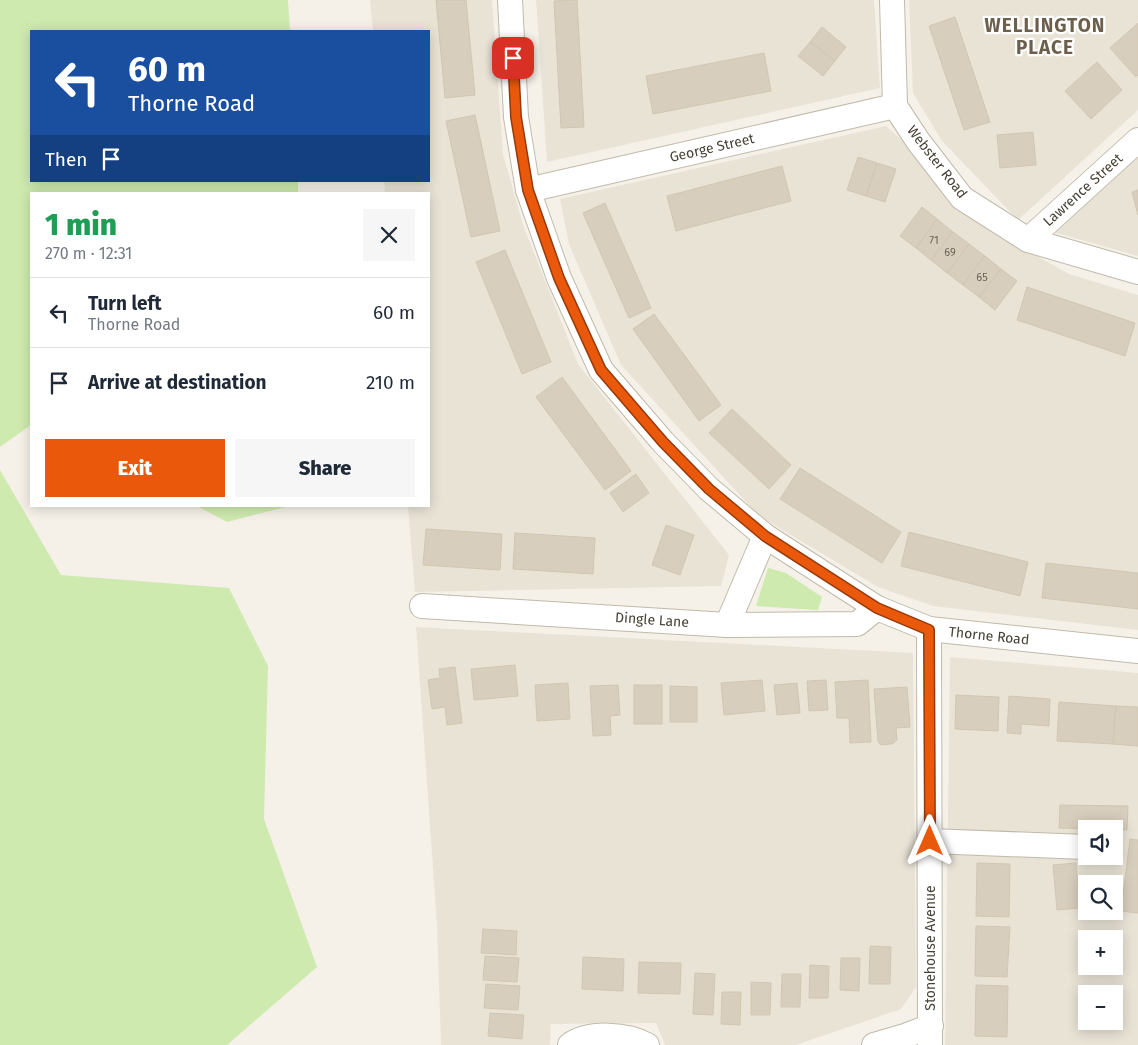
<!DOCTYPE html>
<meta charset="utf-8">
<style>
:root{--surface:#fff;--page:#f6f6f7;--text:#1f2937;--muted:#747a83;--line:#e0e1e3;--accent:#ea580c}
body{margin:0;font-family:"Fira Sans",sans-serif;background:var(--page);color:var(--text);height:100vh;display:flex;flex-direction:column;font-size:19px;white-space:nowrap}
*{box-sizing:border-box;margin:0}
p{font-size:16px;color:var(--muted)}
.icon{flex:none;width:28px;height:28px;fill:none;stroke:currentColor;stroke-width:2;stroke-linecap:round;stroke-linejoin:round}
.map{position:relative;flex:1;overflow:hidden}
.panel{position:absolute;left:30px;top:192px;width:400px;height:315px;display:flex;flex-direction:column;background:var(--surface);border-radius:0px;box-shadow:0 2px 12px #0003}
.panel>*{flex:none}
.guide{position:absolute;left:30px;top:30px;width:400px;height:152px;border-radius:0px;box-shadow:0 2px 12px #0003;background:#1a4fa0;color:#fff;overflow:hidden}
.tools{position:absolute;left:1078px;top:820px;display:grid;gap:10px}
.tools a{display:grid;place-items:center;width:45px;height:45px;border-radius:0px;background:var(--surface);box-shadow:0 2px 12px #0003;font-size:25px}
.pin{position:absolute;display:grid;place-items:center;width:42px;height:42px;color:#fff;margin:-21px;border-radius:10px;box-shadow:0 2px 8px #0006}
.me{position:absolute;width:55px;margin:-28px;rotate:0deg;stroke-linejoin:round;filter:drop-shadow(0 0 4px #0008)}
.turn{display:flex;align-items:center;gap:18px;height:105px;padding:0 15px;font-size:22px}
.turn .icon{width:65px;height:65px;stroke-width:2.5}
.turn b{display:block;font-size:35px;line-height:42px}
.then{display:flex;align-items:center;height:48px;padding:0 15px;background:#0003;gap:10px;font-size:19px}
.round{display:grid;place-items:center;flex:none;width:52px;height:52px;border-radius:0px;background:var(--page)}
.head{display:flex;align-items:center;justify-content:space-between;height:85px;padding:0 15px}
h1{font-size:30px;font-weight:800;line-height:38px;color:#1e9e55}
.cta{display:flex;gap:10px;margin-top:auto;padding:10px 15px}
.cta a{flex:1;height:58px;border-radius:0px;background:var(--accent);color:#fff;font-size:20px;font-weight:800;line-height:58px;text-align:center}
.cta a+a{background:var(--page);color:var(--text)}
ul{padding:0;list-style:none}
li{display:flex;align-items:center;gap:15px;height:70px;padding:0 15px;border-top:1px solid var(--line)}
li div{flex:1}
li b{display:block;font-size:19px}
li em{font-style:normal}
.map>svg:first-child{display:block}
.residential{fill:#e9e3d6;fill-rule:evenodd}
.green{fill:#ceeaaf}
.building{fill:#d7cebd;stroke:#d2c6b0}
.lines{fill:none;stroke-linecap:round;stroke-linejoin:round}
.minor-casing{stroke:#c1baaa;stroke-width:26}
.minor{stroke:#fff;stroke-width:24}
.route-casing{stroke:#983908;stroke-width:12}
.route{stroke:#ea580c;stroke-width:9}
.labels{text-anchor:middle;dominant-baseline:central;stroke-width:4.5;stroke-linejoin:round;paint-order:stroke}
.number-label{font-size:11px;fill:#6c6558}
.street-label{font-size:14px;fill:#484236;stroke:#fff}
.district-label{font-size:19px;font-weight:bold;letter-spacing:1px;fill:#6c604d;stroke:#fff}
</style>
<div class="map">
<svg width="1138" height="1045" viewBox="0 0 1138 1045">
<rect width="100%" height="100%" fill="#f5f1e8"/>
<g class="residential">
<path d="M370 0H492L503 154 523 225 578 364 729 555 721 586 415 592 408 506H429V194H385L384 181H429V31H373Z"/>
<path d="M536 0H874L880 88 547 162Z"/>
<path d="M909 0H1138V110L1018 220 942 141 913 93Z"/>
<path d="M886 126 904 142 954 209 1069 274 1138 295V630L933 606 878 587 759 516 621 365 569 244 560 199Z"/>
<path d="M1138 156V256L1053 232Z"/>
<path d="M416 627 913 653 916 987 901 1009 796 1045H665L656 1023 551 1024 550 1045H441L437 925Z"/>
<path d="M950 657 1138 673V1045H945ZM1086 829H1114V856H1086ZM1086 884H1114V911H1086ZM1086 939H1114V966H1086ZM1086 994H1114V1021H1086Z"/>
</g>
<g class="green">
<path d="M0 0H288L290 31H31V181H298V194H31V425L0 447Z"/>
<path d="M0 470 61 575 229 588 268 666 264 819 317 967 227 1045H0Z"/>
<path d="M197 506H289L227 522Z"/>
<path d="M768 568 786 573 822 597 818 610 756 606Z"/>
</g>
<g class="building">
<path d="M436 0H466L475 95 445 98Z"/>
<path d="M577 0 584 127 561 128 554 1Z"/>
<path d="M955 17 990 122 964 130 929 26Z"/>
<path d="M1138 23V75L1136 77 1110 48Z"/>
<path d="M822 27 846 47 835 61 810 42Z"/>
<path d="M810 42 835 61 823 76 798 56Z"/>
<path d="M764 53 771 91 653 114 646 76Z"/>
<path d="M1097 62 1122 90 1091 119 1065 91Z"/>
<path d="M475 115 500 231 471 237 446 121Z"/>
<path d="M1033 132 1036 165 1000 168 997 135Z"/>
<path d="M858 157 877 163 866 196 847 190Z"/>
<path d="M877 163 896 169 885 202 866 196Z"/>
<path d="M782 166 791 201 676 231 667 196Z"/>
<path d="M1138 190V215L1132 192Z"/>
<path d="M605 203 651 308 629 318 583 213Z"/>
<path d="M922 207 937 219 916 248 900 236Z"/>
<path d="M937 219 953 232 931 260 916 248Z"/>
<path d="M953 232 969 244 947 273 931 260Z"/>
<path d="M969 244 985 256 963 285 947 273Z"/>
<path d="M505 250 551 362 522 374 476 262Z"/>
<path d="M985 256 1001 269 979 297 963 285Z"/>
<path d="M1001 269 1017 281 995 310 979 297Z"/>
<path d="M1027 287 1135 323 1125 356 1017 320Z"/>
<path d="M654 314 721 405 699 421 633 329Z"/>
<path d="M562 377 631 471 605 490 536 397Z"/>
<path d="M732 409 791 465 769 489 709 433Z"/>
<path d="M800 468 901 532 882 563 780 499Z"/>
<path d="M636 474 649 493 623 512 610 493Z"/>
<path d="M666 525 694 535 680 575 652 565Z"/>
<path d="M426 529 502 534 500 570 423 565Z"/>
<path d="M909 532 1028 562 1020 596 901 566Z"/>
<path d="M515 533 595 538 593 574 513 569Z"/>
<path d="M1046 563 1138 573V609L1042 598Z"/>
<path d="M515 665 518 696 474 700 471 669Z"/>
<path d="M455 667 462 723 447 725 445 707 432 709 428 680 440 678 439 669Z"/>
<path d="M762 680 765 711 724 715 721 683Z"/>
<path d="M826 680 828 710 809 711 807 681Z"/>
<path d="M868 680 871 742 850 743 849 718H837L835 682Z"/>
<path d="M568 683 570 719 537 721 535 685Z"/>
<path d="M797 683 800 713 777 715 774 685Z"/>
<path d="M618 685 620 715 610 716 611 735 593 736 590 686Z"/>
<rect x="634" y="685" width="28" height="39"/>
<path d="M670 686 697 687V722H670Z"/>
<path d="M907 687 910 727 896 728 897 740 892 744 881 745 878 742 874 689Z"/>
<path d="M956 695 999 697 998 731 955 729Z"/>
<path d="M1009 696 1050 699 1049 726 1021 724V734L1007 733Z"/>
<path d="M1059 702 1116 706 1113 744 1057 741Z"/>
<path d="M1116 706 1138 707V746L1113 744Z"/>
<path d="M1060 805 1128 806 1127 830 1059 828Z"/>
<path d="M1130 839 1138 840V913L1121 911Z"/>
<path d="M977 863 1010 864 1009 917 976 916Z"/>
<path d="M1076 863 1080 908 1057 910 1053 865Z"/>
<path d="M976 926 1010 927 1007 977 975 976Z"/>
<path d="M483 929 517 931 516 955 481 953Z"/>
<path d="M870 946 891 947 890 984H869Z"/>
<path d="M485 956 519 958 517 982 483 980Z"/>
<path d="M583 957 624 959 623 991 582 989Z"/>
<path d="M841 958H860L859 991 840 990Z"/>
<path d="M639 962 681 963 680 994 638 993Z"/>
<path d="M810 965 829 966 828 998H809Z"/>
<path d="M695 973 715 974 713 1015 693 1014Z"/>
<path d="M782 974H801L800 1007H781Z"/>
<path d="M751 982 771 983 770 1015H751Z"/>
<path d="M486 984 520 986 518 1010 484 1008Z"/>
<path d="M976 985 1008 986 1007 1037 975 1036Z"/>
<path d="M722 992H741L740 1025 721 1024Z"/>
<path d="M490 1013 524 1015 522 1039 488 1036Z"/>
</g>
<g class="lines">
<g class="minor-casing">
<g id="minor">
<path d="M510 0 516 117 528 190 559 278 601 370 663 442 709 489 765 536 877 608 929 629 1138 651"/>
<path d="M892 0 895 106 918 141 962 198 1028 240 1138 272"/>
<path d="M528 190 895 106"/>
<path d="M1028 240 1138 140"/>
<path d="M422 606 727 625 857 624 877 608"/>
<path d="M727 625 765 536"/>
<path d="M929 629 930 1045"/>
<path d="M930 841 1086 847"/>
<path d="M570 1045C589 1031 628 1034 647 1045"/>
<path d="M874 1045 905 1036 931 1026"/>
</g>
</g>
<use href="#minor" class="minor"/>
</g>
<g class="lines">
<g class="route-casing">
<path id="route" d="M513 58 516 117 528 190 559 278 601 370 663 442 709 489 765 536 877 608 929 630 930 841"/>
</g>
<use href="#route" class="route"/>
</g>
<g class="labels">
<g class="number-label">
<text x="934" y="240">71</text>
<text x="950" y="252">69</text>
<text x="982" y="277">65</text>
</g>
<g class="street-label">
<text transform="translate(712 148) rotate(-13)">George Street</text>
<text transform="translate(937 162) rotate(52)">Webster Road</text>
<text transform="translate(1083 190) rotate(-42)">Lawrence Street</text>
<text transform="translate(652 620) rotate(4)">Dingle Lane</text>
<text transform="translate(989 636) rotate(6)">Thorne Road</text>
<text transform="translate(930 948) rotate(-90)">Stonehouse Avenue</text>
</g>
<g class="district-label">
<text x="1045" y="25">WELLINGTON<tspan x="1045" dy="22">PLACE</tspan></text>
</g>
</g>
</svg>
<div class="tools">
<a><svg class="icon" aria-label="sound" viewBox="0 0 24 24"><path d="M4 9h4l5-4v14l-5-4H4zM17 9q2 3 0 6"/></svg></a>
<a><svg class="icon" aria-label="search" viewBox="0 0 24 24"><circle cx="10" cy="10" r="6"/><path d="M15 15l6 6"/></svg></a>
<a>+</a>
<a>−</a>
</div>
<div class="pin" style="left:513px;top:58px;background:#d93025"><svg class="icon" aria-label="arrive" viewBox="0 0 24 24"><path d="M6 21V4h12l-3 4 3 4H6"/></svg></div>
<svg class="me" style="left:930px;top:841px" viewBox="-20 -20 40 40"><path d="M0-17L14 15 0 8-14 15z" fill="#ea580c" stroke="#fff" stroke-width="4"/></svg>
<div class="guide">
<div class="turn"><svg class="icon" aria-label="left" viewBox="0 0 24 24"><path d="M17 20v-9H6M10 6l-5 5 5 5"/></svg><div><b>60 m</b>Thorne Road</div></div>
<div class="then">Then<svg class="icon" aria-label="arrive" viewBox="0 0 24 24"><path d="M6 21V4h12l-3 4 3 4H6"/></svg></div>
</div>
<section class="panel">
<div class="head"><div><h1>1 min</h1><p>270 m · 12:31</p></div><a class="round"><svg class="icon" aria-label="close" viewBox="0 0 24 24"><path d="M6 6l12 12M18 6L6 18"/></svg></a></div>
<ul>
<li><svg class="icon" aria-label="left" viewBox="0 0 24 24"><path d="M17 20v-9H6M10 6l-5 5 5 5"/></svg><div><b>Turn left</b><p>Thorne Road</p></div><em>60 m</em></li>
<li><svg class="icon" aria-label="arrive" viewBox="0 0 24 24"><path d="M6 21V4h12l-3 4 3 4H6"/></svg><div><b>Arrive at destination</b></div><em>210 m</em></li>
</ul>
<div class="cta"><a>Exit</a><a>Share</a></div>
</section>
</div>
